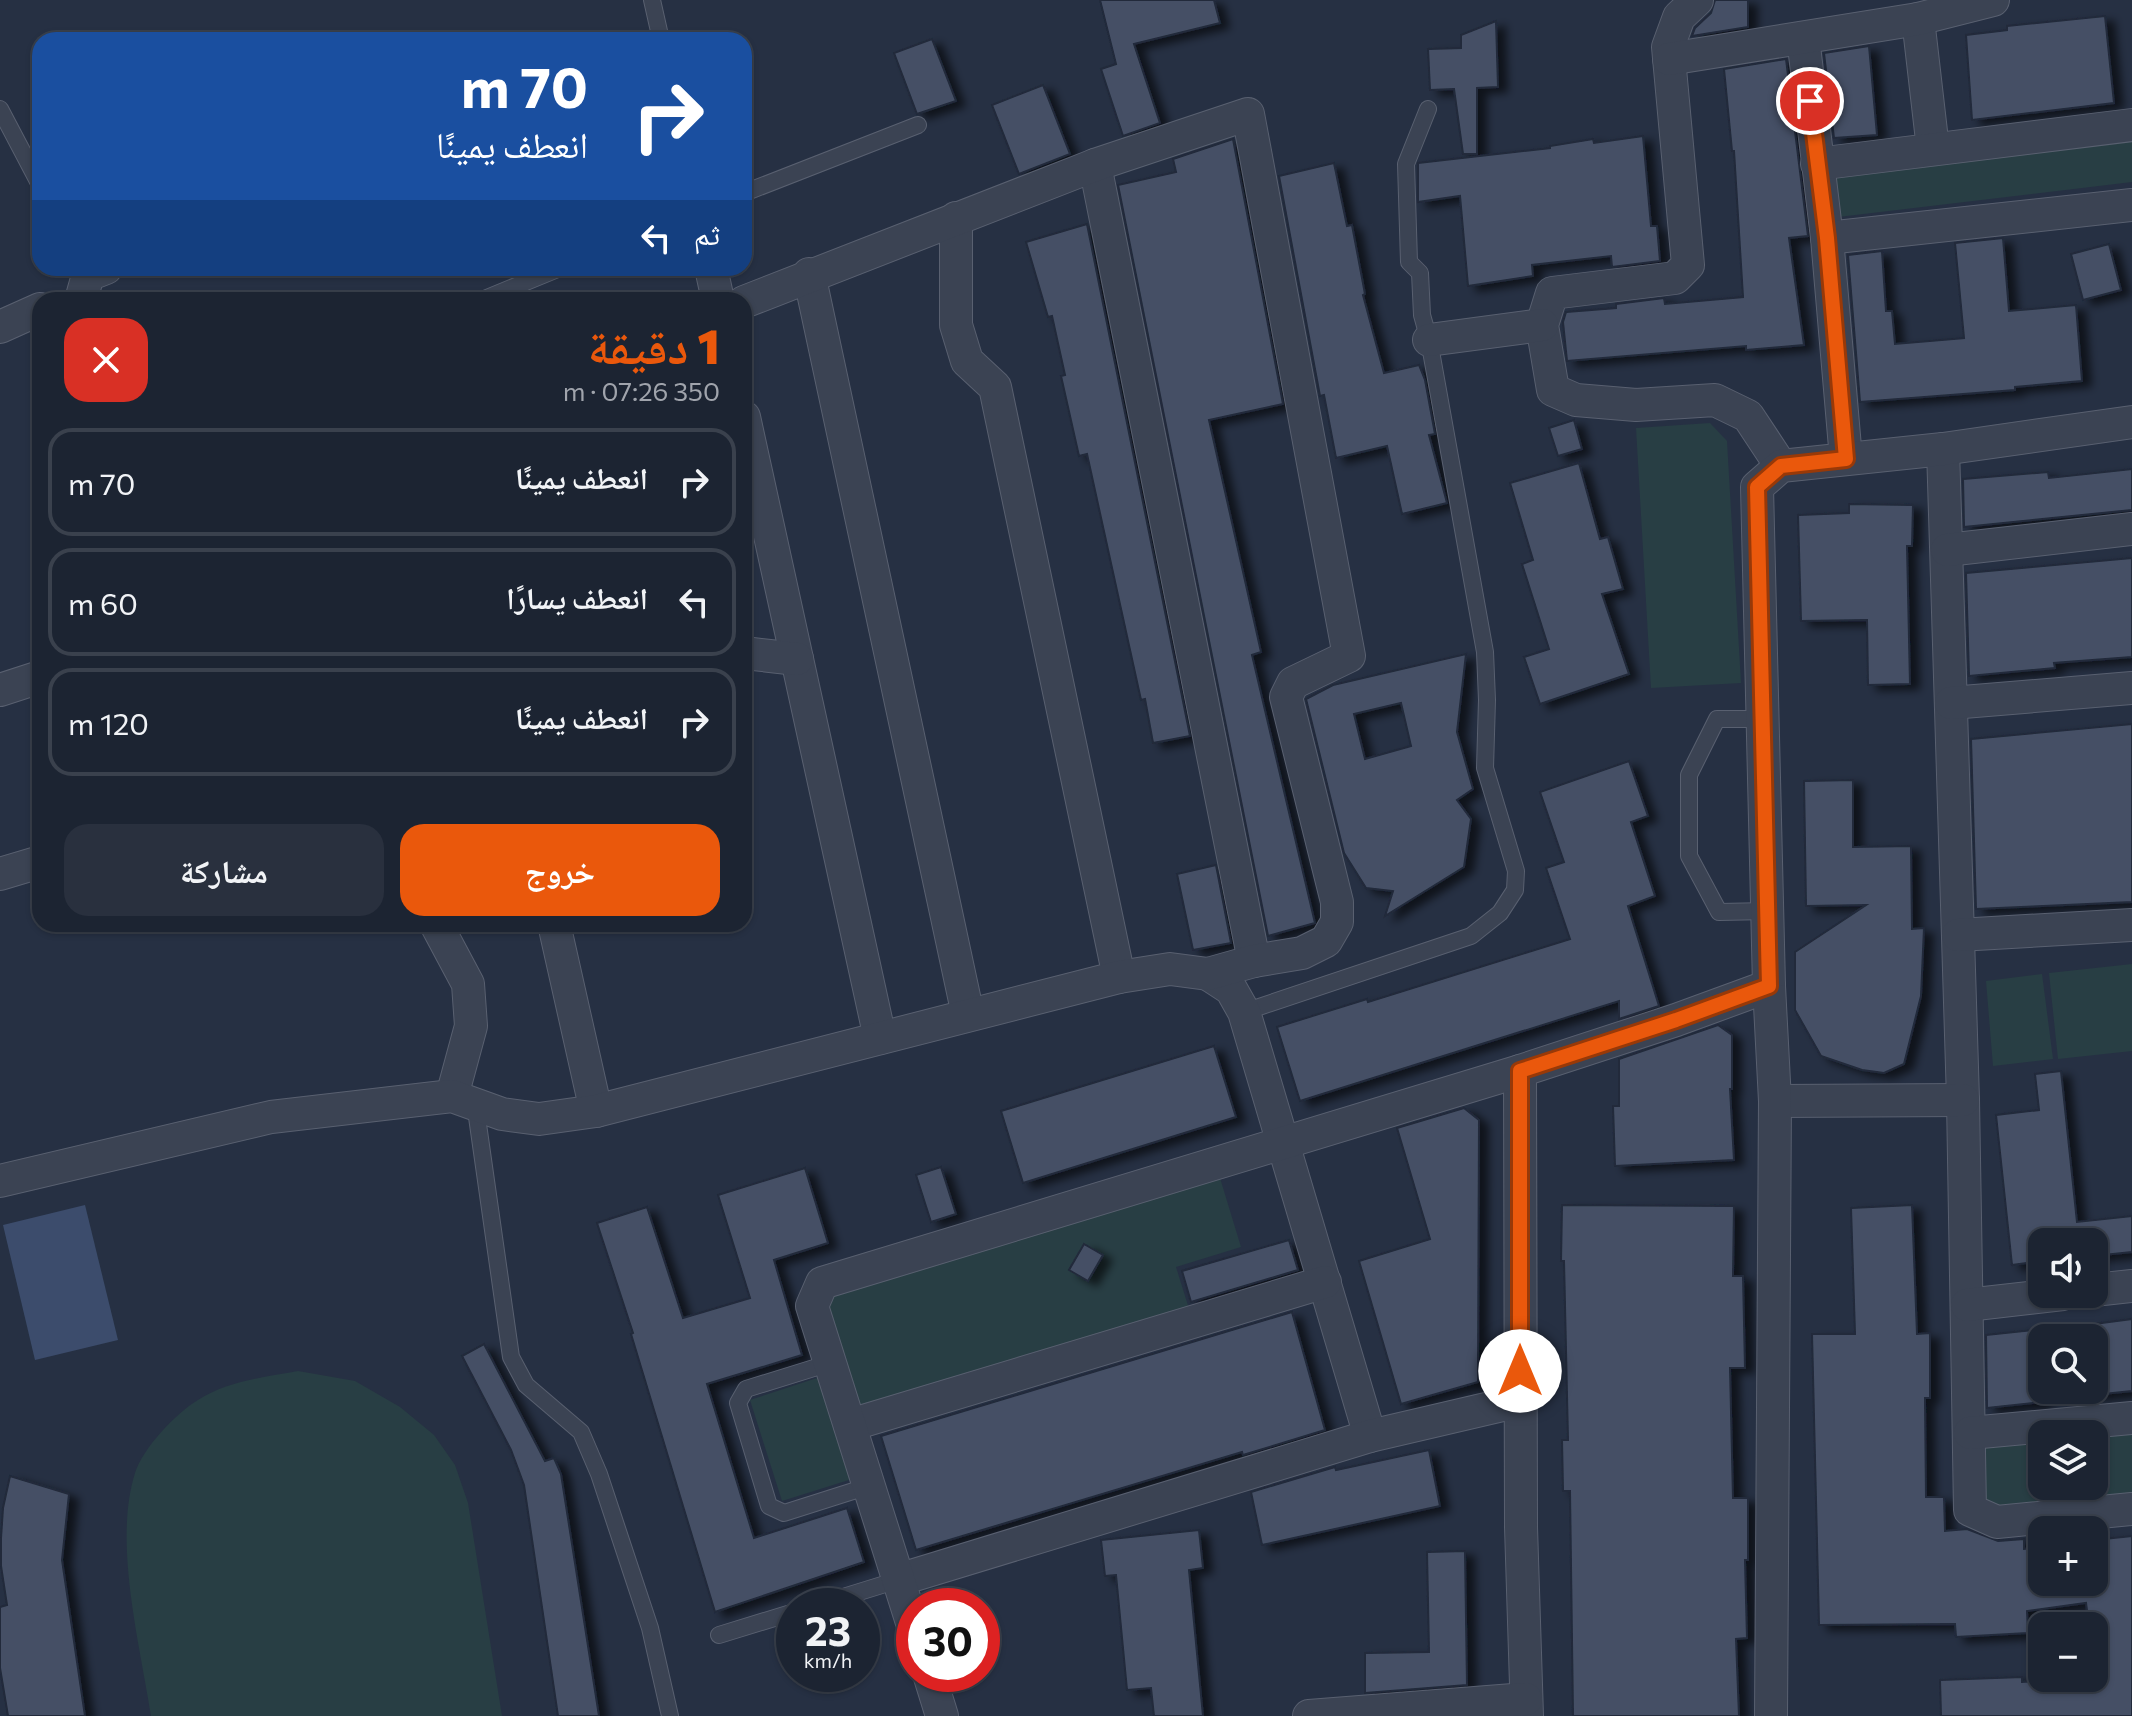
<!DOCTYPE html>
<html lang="ar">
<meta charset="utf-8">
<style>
:root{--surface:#1c2432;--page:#29303e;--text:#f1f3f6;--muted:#a0a4ac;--line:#3a414d;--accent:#ea580c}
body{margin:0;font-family:Commissioner,"Noto Naskh Arabic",sans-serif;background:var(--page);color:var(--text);direction:rtl;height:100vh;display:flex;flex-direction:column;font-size:30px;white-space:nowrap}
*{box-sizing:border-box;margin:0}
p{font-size:26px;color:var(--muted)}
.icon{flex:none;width:44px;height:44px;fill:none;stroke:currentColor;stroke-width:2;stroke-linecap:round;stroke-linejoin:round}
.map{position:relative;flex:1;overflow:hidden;direction:ltr}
.details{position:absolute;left:32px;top:292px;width:720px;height:640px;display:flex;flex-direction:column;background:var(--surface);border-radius:24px;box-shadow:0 2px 6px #0004,0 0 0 2px var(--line);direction:rtl}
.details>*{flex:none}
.guide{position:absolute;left:32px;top:32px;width:720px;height:244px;border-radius:24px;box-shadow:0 2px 6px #0004,0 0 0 2px var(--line);direction:rtl;background:#1a4fa0;color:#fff;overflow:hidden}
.tools{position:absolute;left:2028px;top:1228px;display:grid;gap:16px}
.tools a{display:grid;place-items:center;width:80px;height:80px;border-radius:16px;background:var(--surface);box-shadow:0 2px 6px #0004,0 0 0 2px var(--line);font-size:40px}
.speed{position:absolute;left:776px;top:1588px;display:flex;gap:16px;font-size:40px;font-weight:700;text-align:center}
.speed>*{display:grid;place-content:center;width:104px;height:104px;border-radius:50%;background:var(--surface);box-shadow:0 2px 6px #0004,0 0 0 2px var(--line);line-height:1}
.speed small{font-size:20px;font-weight:400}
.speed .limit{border:12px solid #d22;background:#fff;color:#111}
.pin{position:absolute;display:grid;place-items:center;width:68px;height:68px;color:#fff;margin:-34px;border:4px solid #fff;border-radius:50%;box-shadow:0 2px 8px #0007}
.me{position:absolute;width:88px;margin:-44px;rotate:0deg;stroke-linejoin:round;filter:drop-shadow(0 0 6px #0008)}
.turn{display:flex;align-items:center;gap:28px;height:168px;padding:0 32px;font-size:36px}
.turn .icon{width:104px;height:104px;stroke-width:2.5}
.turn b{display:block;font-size:56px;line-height:68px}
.then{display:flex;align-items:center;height:76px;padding:0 32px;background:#0003;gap:16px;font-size:30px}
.round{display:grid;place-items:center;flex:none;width:84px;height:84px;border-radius:24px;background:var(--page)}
.head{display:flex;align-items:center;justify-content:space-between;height:136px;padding:0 32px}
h1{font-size:48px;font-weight:800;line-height:60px;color:var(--accent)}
.button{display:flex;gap:16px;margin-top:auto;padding:16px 32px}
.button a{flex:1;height:92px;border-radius:24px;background:var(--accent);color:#fff;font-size:32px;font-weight:800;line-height:92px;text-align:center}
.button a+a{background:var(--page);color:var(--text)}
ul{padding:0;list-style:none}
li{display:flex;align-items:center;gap:24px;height:108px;margin:0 16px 12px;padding:0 16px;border:4px solid var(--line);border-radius:24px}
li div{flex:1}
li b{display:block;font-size:30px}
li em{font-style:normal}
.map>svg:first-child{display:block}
.green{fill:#283e44}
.water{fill:#3c4c6c}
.building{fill:#455065;stroke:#21293a;stroke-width:2;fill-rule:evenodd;filter:url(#shadow)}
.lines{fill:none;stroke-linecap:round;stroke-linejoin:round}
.service-casing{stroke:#596070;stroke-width:18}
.minor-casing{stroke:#596070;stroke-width:34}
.service{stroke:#3b4353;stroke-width:16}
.minor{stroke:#3b4353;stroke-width:32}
.route-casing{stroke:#983908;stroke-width:20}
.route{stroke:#ea580c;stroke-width:14}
</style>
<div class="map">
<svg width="2132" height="1716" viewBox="0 0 2132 1716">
<defs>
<filter id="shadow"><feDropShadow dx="9" dy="5" stdDeviation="4" flood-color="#0009"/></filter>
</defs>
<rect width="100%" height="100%" fill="#263043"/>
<g class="green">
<path d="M2132 130V182L1838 217 1832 166Z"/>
<path d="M1710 423 1727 441 1741 683 1651 688 1636 428Z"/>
<path d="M2132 964V1051L2058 1059 2049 973Z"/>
<path d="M2042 974 2053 1059 1993 1066 1986 981Z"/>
<path d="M1220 1178 1241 1247 1176 1267 1190 1312 857 1413 822 1299Z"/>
<path d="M298 1371 355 1381 400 1407 434 1435 455 1465 468 1503 502 1716H151C140 1644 113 1543 135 1473 143 1448 176 1413 198 1400 228 1381 265 1377 298 1371Z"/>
<path d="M820 1377 852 1479 782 1501 750 1400Z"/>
<path d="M2132 1432V1498L1988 1510 1978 1495 1977 1448 2042 1441V1486H2094V1436Z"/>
</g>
<path class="water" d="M85 1205 118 1340 35 1360 3 1225Z"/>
<g class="building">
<path d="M1100 0H1214L1220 23 1134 44 1160 123 1123 136 1101 69 1116 64Z"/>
<path d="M1715 0H1748V27L1692 36 1695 28 1711 13Z"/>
<path d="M2105 16 2114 103 1972 120 1966 35 2007 30V26Z"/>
<path d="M1496 21 1498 87 1477 88V154H1463L1454 89 1430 90 1428 49 1461 48V35Z"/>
<path d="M932 39 956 101 917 114 894 53Z"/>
<path d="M1869 46 1877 135 1834 138 1824 53Z"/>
<path d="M1786 59 1808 236 1789 238 1804 345 1746 350V346L1567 361 1563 322 1566 312 1616 308V304L1664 298 1665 304 1743 297 1734 151H1732L1724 69Z"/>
<path d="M1043 85 1070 154 1019 174 992 105Z"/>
<path d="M1643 136 1651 226H1657L1660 261 1612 267 1611 256 1532 265 1533 276 1468 286 1460 196 1418 202V163L1550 148V146L1593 139 1594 143Z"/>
<path d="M1233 139 1283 404 1209 420 1261 652 1252 655 1315 923 1268 936 1118 185 1176 172 1173 159Z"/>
<path d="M1334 163 1347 226 1352 225 1365 294 1363 295 1384 373 1419 365 1425 380 1435 434 1429 435 1447 503 1402 514 1387 446 1336 458 1324 395 1320 396 1279 176Z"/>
<path d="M1087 224 1190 736 1153 743 1145 699 1141 700 1087 454 1079 456 1061 376 1065 375 1052 316 1048 317 1026 242Z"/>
<path d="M2003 238 2009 311 2076 305 2082 381 2015 387V390L1860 402 1848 255 1882 251 1886 311H1892L1895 344 1964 338 1955 243Z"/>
<path d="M2109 244 2121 290 2083 300 2071 254Z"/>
<path d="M1574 420 1582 449 1558 456 1549 428Z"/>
<path d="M1579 463 1600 539 1608 537 1623 589 1602 594 1629 674 1540 704 1524 657 1549 649 1522 564 1533 560 1510 483Z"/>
<path d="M2132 469V510L1964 527 1963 479 2048 472 2049 478Z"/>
<path d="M1849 504 1913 505 1912 546H1907L1910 684 1868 685 1867 620 1801 621 1798 515 1849 513Z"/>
<path d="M2132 558V657L2054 663 2055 668 1969 676 1966 573Z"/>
<path d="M1466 654 1457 732 1473 789 1457 800 1471 819 1464 867 1385 916 1393 891 1366 888 1344 853 1306 699 1333 685ZM1401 703 1411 746 1365 759 1354 714Z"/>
<path d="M2132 724V902L1976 909 1971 739Z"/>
<path d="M1629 761 1648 816 1631 822 1655 896 1628 906 1659 1006 1619 1019V1001L1300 1101 1277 1027 1367 999 1368 1002 1570 939 1546 868 1564 862 1540 792Z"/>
<path d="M1853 780V847L1911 846 1912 929 1924 928 1921 996 1904 1064 1884 1073 1862 1070 1821 1056 1795 1010V952L1866 905 1806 906 1804 781Z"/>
<path d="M1216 865 1231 943 1193 950 1177 874Z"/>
<path d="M1718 1025 1732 1035V1089H1730L1734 1160 1615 1166 1613 1106H1619V1059Z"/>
<path d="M1214 1046 1236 1117 1023 1183 1001 1111Z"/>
<path d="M2061 1071 2077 1222 2132 1216V1252L2094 1256V1242H2042V1261L2012 1265 1996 1115 2039 1110 2035 1074Z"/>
<path d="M1464 1108 1479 1120 1478 1382 1401 1404 1359 1261 1430 1239 1397 1128Z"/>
<path d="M941 1167 956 1214 931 1222 916 1175Z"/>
<path d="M805 1168 828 1243 774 1260 802 1355 707 1384 754 1538 847 1508 864 1562 715 1612 631 1334 633 1333 597 1223 647 1207 683 1318 750 1298 718 1195Z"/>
<path d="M1562 1205 1734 1206 1733 1276H1743L1745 1368H1730L1733 1498H1748V1560H1745L1747 1638 1736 1639 1739 1716H1573L1570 1491H1563L1562 1440H1568L1564 1261H1561Z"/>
<path d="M1912 1205 1917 1334 1930 1333V1398H1925L1926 1497H1944L1945 1531 1967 1529 1998 1541 2024 1539V1549L2042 1547V1582H2094V1540L2132 1536V1716H1941L1940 1680 2022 1677V1682L2094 1678V1626H2089L2086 1603 2027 1611 2028 1633 1956 1637 1955 1624 1819 1625 1812 1334H1855L1851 1208Z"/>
<path d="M1289 1240 1298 1270 1191 1302 1182 1271Z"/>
<path d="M1084 1244 1103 1255 1088 1281 1069 1270Z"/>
<path d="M1292 1312 1325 1430 1243 1455 1242 1452 916 1550 881 1436Z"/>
<path d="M2132 1319V1391L2094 1395V1324Z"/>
<path d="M2042 1329V1402L1987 1408 1986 1335Z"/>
<path d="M484 1344 545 1461 554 1458 561 1474 599 1716H558L524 1485 511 1450 462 1356Z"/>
<path d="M1429 1450 1440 1506 1262 1545 1251 1492 1335 1467 1336 1470Z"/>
<path d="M10 1476 69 1494 62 1560 85 1716H8L0 1668V1607L7 1605 1 1566V1538L3 1508Z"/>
<path d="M1199 1530 1203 1568 1189 1570 1203 1716H1154L1151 1688 1127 1690 1116 1575 1105 1576 1101 1540Z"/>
<path d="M1465 1551 1467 1685 1365 1693V1653L1429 1652 1427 1552Z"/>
</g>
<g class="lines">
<g class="service-casing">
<g id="service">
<path d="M652 0 661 40"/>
<path d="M0 109 40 185"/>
<path d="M744 193 918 125"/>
<path d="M482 300 560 268"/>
<path d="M1763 719H1717L1689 775V856L1719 912 1768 911"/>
<path d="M1244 1012 1471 936 1500 913 1515 890 1516 871 1485 768 1487 700 1485 652 1429 340 1422 315 1420 273 1409 262 1406 164 1428 109"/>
<path d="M475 1103 511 1357 526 1385 581 1432 599 1474 650 1628 670 1716"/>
<path d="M830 1363 746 1389 738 1403 769 1506 784 1513 869 1486"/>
<path d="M814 1606 898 1580"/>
<path d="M719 1635 794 1612"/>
</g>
</g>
<g class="minor-casing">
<g id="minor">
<path d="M1697 0 1679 17 1668 47 1688 265 1675 278 1552 293 1542 325 1553 390 1576 400 1636 405 1715 400 1748 416 1781 466"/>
<path d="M1918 19 1933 149"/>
<path d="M1803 38 1827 238 1846 459"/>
<path d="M1669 59 1918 19 1993 0"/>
<path d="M1817 164 2132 125"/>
<path d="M1095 165 1254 961"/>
<path d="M956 218V325L967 361 995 387 1119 977"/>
<path d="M1827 238 2132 205"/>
<path d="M711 268 718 300"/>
<path d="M809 274 968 1015"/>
<path d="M81 300 88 275 106 268"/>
<path d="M0 327 40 309"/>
<path d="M1429 340 1542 325"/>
<path d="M744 417 880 1038"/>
<path d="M1943 449 1963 1100 1970 1510 1997 1522 2132 1509"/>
<path d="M1947 550 2132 529"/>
<path d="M744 653 797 659"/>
<path d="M0 690 40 677"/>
<path d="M1951 703 2132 688"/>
<path d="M0 874 40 862"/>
<path d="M436 924 468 984 471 1026 452 1096"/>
<path d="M554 924 596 1111"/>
<path d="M1958 935 2132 925"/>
<path d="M1208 974 1231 989 1244 1012 1370 1436"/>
<path d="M1520 1071 1521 1527 1527 1716"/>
<path d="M1775 1101 1963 1100"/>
<path d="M0 1181 271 1117 452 1096 502 1114 539 1119 596 1111 1119 977 1170 969 1208 974 1254 961 1302 953 1326 941 1337 922V902L1286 697 1293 683 1349 656 1248 114 1095 165 744 302"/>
<path d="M2094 1290 2132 1286"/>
<path d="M1967 1305 2063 1294"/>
<path d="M850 1425 1325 1282"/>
<path d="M1970 1433 2132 1418"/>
<path d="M898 1580 1370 1436 1520 1401"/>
<path d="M914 1629 812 1306 822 1283 1520 1071 1676 1020 1769 986"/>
<path d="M929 1674 942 1716"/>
<path d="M1309 1716 1526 1699"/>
<path d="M1771 1716 1775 1101 1769 986 1757 487 1781 466 1943 449 2132 422"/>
</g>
</g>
<use href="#service" class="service"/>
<use href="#minor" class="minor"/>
</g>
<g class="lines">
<g class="route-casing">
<path id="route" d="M1520 1371V1071L1676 1020 1769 986 1757 487 1781 466 1846 459 1827 238 1810 101"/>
</g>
<use href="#route" class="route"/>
</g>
</svg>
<div class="tools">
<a><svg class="icon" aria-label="sound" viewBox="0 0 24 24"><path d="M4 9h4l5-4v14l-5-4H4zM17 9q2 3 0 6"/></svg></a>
<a><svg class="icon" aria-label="search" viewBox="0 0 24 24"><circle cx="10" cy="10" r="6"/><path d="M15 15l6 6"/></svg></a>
<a><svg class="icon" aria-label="layers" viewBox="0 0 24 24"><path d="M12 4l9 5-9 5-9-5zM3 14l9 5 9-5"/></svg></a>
<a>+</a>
<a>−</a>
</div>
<div class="speed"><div>23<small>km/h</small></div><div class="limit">30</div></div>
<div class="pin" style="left:1810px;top:101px;background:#d93025"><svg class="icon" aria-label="arrive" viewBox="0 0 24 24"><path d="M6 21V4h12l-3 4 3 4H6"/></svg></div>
<svg class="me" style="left:1520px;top:1371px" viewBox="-20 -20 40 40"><circle r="19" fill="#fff"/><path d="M0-13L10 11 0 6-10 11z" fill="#ea580c"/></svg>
<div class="guide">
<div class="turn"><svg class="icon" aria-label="right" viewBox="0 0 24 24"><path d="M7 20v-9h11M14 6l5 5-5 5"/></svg><div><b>70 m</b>انعطف يمينًا</div></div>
<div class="then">ثم<svg class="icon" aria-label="left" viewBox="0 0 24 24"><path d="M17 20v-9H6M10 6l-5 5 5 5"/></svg></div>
</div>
<section class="details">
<div class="head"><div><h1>1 دقيقة</h1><p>350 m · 07:26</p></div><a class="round" style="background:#d93025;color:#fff"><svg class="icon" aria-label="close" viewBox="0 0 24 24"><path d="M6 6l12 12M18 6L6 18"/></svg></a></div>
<ul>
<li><svg class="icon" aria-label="right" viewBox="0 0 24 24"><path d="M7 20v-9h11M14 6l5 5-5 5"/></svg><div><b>انعطف يمينًا</b></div><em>70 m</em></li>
<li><svg class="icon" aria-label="left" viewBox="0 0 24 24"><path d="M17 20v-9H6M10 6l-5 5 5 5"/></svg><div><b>انعطف يسارًا</b></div><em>60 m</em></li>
<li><svg class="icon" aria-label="right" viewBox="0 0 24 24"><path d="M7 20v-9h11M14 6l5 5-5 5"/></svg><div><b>انعطف يمينًا</b></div><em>120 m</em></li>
</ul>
<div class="button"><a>خروج</a><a>مشاركة</a></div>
</section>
</div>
